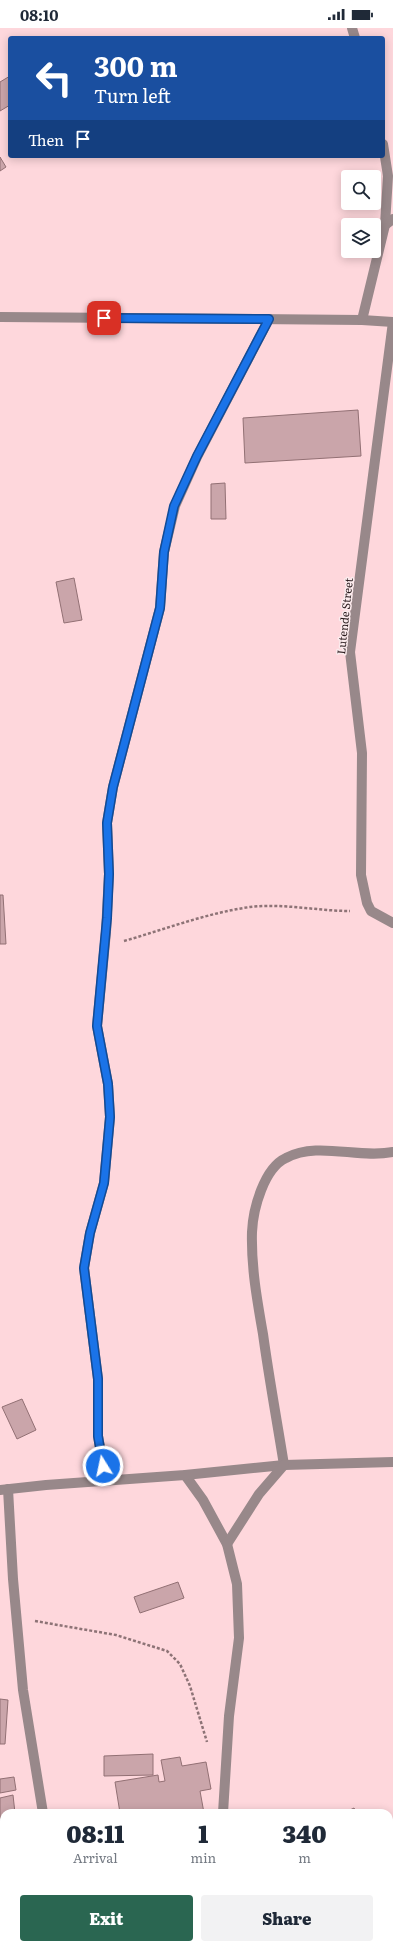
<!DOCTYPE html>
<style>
:root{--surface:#fff;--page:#f2f2f3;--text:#1f2937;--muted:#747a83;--accent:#2a6651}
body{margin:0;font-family:Literata,serif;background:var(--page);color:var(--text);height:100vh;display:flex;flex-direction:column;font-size:15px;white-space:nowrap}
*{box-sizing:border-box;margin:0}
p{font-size:13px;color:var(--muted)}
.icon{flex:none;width:22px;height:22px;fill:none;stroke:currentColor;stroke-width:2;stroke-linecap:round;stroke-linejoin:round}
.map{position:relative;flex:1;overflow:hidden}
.details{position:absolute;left:0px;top:1781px;width:393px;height:140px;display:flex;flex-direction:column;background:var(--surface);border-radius:12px 12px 0 0;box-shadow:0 2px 10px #0003}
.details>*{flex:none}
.hud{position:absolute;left:8px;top:8px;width:377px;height:122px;border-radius:4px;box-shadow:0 2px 10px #0003;background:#1a4fa0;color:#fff;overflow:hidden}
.buttons{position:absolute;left:341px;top:142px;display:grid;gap:8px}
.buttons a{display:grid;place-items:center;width:40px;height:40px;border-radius:4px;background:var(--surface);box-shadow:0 2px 10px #0003;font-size:20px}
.pin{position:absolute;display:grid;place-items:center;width:34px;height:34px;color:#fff;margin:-17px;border-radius:8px;box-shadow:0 2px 6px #0006}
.me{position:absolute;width:44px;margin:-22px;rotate:350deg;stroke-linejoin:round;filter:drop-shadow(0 0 3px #0008)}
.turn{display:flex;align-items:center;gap:14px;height:84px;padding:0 20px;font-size:18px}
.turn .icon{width:52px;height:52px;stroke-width:2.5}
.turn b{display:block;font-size:28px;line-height:34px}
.then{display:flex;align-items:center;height:38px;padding:0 20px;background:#0003;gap:8px;font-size:15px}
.eta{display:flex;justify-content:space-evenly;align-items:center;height:68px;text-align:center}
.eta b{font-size:24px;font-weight:800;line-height:28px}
.button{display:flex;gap:8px;margin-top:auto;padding:8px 20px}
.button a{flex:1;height:46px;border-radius:4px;background:var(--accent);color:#fff;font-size:16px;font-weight:800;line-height:46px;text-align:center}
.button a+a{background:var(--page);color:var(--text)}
.status{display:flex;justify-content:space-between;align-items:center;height:28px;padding:0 20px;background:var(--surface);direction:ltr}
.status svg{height:11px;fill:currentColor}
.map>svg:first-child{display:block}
.building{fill:#caa5aa;stroke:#927074}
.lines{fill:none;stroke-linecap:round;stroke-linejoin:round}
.path{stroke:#8d7376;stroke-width:2.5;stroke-dasharray:3 2;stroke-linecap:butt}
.lane{stroke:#98888a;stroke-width:10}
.street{stroke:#98888a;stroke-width:10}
.route-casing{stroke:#114b97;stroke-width:10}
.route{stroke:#1a73e8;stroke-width:7}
.labels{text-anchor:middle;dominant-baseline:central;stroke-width:3;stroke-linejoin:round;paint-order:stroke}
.street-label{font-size:11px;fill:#291b1d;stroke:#fbebed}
</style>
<div class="status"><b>08:10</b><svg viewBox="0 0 49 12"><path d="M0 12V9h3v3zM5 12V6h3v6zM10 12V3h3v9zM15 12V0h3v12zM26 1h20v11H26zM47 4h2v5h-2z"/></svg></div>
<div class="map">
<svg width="393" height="1921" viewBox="0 0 393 1921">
<rect width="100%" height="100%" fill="#fed7dc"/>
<g class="building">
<path d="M10 48V77L0 83V54Z"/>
<path d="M0 129 6 139 0 143Z"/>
<path d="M358 382 361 428 245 435 243 390Z"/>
<path d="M225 455 226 491H211V456Z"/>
<path d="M74 550 82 592 64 595 56 554Z"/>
<path d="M0 867H3L6 916H0Z"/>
<path d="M22 1371 36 1402 17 1411 2 1379Z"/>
<path d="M178 1554 184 1570 140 1585 134 1569Z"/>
<path d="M0 1671 8 1672 5 1716H0Z"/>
<path d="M153 1726V1747L104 1748V1728Z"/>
<path d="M180 1729 182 1738 206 1734 211 1761 200 1763 204 1785H120L115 1754 158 1747 159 1754 165 1753 161 1732Z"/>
<path d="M14 1749 16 1762 0 1765V1751Z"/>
<path d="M13 1767 15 1785H4V1811L0 1812V1770Z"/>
<path d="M354 1780 357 1785H344Z"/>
</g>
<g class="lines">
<g class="path">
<path d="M124 913C166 901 207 885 250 879 283 875 317 883 350 883"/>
<path d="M35 1593 116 1607 167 1623 180 1636 190 1658 207 1714"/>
</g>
<g class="lane">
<path d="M385 197 393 191"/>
<path d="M393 294 350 624 362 725 361 847 367 875 371 883 393 895"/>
<path d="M284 1437C277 1393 269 1350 263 1306 257 1272 251 1238 252 1204 253 1181 264 1140 286 1130 318 1113 358 1131 393 1124"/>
</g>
<g class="street">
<path d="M352 0 355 10"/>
<path d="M0 289 362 292 393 294"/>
<path d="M362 292 385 197 388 148 383 116"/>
<path d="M185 1447 203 1472 227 1516 237 1556 239 1610 229 1688 223 1785"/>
<path d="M106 1453 98 1408V1351L84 1240 90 1205 104 1155 110 1089 108 1056 97 998 106 904 109 846 107 795 113 759 160 580 164 524 175 478 197 429 269 291"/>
<path d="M8 1461 13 1551 23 1662 43 1785"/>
<path d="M0 1462 46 1457 185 1447 284 1437 393 1434"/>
<path d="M227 1516 259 1466 284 1437"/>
<path d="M72 1917 73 1921"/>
<path d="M227 1917V1921"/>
</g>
</g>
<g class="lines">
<g class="route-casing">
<path id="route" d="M103 1438 98 1408V1351L84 1240 90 1205 104 1155 110 1089 108 1056 97 998 107 890 109 846 107 795 113 759 160 580 164 524 174 478 197 428 269 291 104 290"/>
</g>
<use href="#route" class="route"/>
</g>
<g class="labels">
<g class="street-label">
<text transform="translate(344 588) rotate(-84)">Lutende Street</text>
</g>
</g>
</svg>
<div class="buttons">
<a><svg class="icon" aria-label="search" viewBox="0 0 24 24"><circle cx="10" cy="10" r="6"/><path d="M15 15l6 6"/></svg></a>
<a><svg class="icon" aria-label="layers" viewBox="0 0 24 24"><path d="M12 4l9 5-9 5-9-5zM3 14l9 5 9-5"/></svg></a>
</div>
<div class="pin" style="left:104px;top:290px;background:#d93025"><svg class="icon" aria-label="arrive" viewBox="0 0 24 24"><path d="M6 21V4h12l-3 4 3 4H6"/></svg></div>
<svg class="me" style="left:103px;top:1438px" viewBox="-20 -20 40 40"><circle r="17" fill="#1a73e8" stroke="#fff" stroke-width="3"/><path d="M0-11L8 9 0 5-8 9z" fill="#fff"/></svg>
<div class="hud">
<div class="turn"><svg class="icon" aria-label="left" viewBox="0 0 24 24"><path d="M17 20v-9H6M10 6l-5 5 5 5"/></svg><div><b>300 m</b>Turn left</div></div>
<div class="then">Then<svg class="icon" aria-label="arrive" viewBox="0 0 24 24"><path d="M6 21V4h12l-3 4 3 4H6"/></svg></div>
</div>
<section class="details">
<div class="eta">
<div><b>08:11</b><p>Arrival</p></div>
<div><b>1</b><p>min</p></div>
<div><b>340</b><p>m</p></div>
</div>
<div class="button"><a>Exit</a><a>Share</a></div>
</section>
</div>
